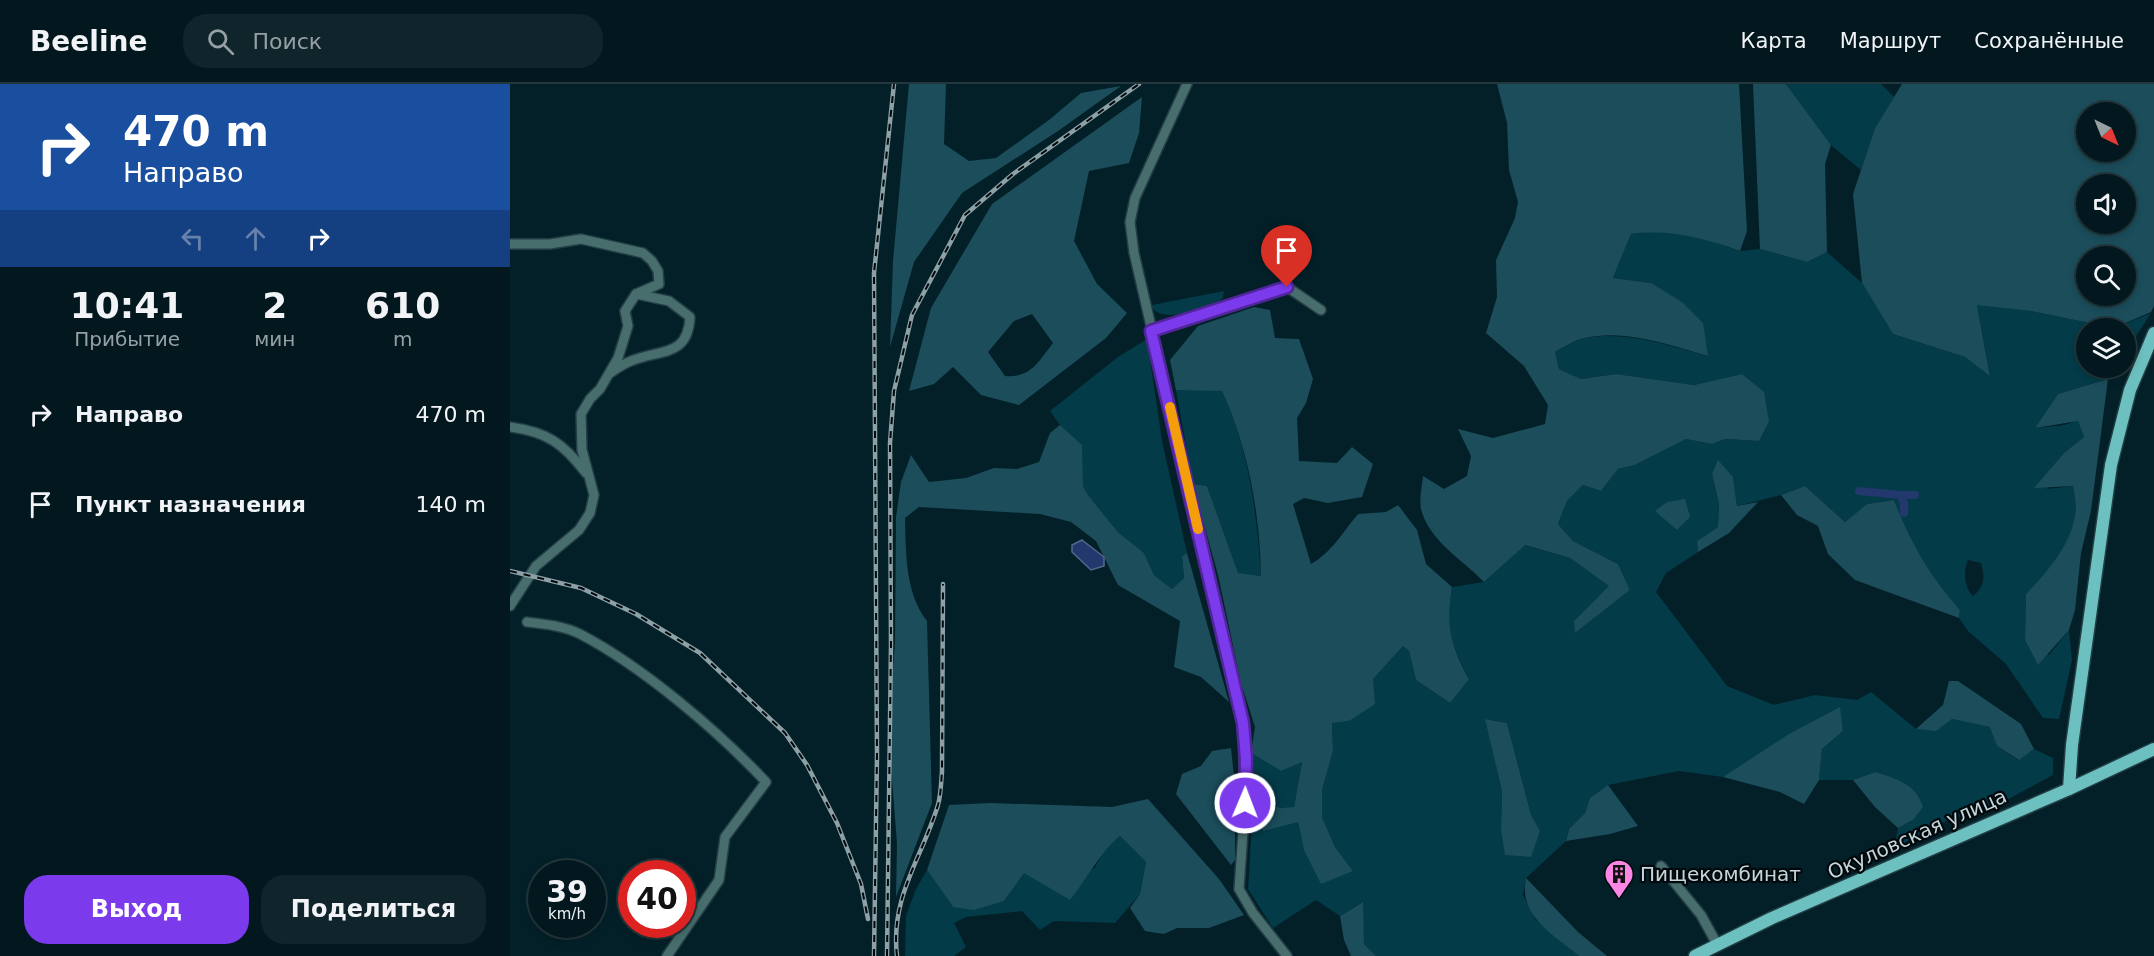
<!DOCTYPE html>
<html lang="ru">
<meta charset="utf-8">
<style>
:root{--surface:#02181e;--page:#10252b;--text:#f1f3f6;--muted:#96a0a4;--line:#23373c;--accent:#7c3aed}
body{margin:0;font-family:"DejaVu Sans",sans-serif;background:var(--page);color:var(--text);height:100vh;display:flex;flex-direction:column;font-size:22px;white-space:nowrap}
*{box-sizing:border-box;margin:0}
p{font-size:20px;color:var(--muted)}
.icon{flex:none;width:33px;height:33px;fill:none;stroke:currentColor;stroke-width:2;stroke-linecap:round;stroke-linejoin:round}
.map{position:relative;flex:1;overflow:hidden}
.drawer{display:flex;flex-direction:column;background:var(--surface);width:510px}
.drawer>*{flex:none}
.guide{background:#1a4fa0;color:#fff;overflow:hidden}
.needle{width:39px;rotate:137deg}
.controls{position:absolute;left:1566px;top:18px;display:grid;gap:12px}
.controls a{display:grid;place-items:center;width:60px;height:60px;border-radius:50%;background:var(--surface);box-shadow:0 3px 9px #0003,0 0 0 2px var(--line);font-size:30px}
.speed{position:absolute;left:18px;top:776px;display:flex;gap:12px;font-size:30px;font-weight:700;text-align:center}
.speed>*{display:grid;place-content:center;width:78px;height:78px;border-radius:50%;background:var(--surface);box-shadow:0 3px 9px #0003,0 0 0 2px var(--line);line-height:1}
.speed small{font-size:15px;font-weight:400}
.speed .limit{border:9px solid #d22;background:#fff;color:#111}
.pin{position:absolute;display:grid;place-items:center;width:51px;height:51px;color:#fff;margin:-62px -26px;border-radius:50% 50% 50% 0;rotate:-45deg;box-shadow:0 0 6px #0007}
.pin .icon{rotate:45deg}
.me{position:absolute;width:66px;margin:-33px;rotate:1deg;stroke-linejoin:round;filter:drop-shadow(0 0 4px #0008)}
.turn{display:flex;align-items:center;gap:21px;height:126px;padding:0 24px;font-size:27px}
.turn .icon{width:78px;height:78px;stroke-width:2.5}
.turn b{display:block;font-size:42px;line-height:51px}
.lanes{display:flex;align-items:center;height:57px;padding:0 24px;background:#0003;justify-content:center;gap:30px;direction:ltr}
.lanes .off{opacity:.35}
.eta{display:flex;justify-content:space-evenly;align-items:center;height:102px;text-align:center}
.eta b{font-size:36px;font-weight:700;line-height:42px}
.action{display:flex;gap:12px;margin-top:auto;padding:12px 24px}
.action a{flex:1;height:69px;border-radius:24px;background:var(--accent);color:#fff;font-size:24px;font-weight:700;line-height:69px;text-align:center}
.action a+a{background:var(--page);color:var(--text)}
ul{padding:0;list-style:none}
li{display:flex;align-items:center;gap:18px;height:90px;padding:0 24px}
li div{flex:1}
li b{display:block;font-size:22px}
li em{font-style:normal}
header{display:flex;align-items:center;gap:36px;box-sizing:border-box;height:84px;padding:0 30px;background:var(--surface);border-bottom:2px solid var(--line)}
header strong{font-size:28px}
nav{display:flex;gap:33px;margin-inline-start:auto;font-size:21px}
.search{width:420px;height:54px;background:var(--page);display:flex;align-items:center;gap:15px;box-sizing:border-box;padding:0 21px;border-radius:24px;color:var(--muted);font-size:22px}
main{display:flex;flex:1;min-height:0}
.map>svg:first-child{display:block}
.green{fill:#033b49;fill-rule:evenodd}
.forest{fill:#1b4d5b;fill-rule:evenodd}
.water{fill:#23386d;stroke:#54678e;stroke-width:1.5}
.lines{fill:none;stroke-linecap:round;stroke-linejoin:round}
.canal{stroke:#23386d;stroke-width:8}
.minor-casing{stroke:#223d44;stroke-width:12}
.major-casing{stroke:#223d44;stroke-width:15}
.minor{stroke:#476d6d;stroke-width:9}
.major{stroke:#6dc0c0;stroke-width:12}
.rail-casing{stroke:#8ca0a6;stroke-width:4.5}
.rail{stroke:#01080b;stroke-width:2;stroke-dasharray:7;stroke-linecap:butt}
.route-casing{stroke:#51269a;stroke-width:15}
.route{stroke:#7c3aed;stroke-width:10}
.slow{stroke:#f59e0b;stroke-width:10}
.labels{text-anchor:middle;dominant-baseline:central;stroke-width:4.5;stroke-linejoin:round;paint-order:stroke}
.street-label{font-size:20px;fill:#c5d5da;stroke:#01080b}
.poi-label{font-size:20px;fill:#c5d5da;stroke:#01080b;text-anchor:start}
</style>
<header>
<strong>Beeline</strong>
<div class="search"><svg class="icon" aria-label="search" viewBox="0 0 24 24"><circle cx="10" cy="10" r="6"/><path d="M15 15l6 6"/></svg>Поиск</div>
<nav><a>Карта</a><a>Маршрут</a><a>Сохранённые</a></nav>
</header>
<main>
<section class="drawer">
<div class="guide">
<div class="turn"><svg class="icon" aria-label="right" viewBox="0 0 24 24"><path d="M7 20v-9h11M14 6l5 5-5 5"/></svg><div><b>470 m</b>Направо</div></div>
<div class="lanes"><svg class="icon off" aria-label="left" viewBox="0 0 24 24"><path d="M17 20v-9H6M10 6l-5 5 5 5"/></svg><svg class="icon off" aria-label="ahead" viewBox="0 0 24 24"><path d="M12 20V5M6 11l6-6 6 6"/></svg><svg class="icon" aria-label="right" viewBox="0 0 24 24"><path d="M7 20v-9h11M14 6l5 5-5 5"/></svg></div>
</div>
<div class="eta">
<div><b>10:41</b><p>Прибытие</p></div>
<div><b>2</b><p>мин</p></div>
<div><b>610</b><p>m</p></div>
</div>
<ul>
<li><svg class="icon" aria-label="right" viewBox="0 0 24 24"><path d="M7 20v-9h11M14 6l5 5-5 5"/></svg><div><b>Направо</b></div><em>470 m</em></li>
<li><svg class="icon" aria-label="arrive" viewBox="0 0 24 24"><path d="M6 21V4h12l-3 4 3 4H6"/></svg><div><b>Пункт назначения</b></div><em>140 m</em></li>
</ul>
<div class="action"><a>Выход</a><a>Поделиться</a></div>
</section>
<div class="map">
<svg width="1644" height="872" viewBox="0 0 1644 872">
<rect width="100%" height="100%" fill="#032028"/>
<g class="green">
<path d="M1276 0H1371L1384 13 1365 44 1351 86 1321 61Z"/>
<path d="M1145 147 1190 153 1230 167 1250 165 1297 178 1317 168 1352 199 1383 250 1455 273 1480 291 1467 220 1521 227 1604 244H1576V284H1605L1598 295 1548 310 1525 344 1555 341 1568 336 1574 353 1555 368 1537 405 1563 402C1564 411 1567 422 1565 430 1561 461 1537 489 1516 510L1515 556 1539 571 1559 546 1562 576 1549 635 1533 634 1496 580 1458 547 1449 534 1450 526C1420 493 1400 457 1384 416L1357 420 1335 438 1295 402 1271 411 1227 422 1223 393 1202 390 1209 420 1208 443 1187 457 1188 468 1156 489 1146 508 1217 602 1264 621 1305 611 1347 616 1361 608 1406 645 1426 646 1442 635 1481 643 1487 662 1508 676 1524 665 1543 674V691L1491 719 1438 736 1393 760 1385 761 1388 744 1403 736 1365 688 1343 696H1309L1312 665 1333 647 1329 624 1213 693 1169 687 1098 701 1080 714 1075 729 1059 745 1056 757 1016 794 1013 811 1025 835 1069 872H866L854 860 852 818 830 832 806 816 763 844 738 805 744 707 741 669 771 687 792 677 784 724H772L752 720 788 738 794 766 843 787 825 763 812 733V706L823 667 822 639 839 637 863 595 893 561 899 567 906 596 940 619 959 594C940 561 936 541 942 503L974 498 1014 461 1060 474 1100 502 1064 537 1066 548 1120 506 1108 480 1063 457 1048 440 1057 417 1073 401 1091 407 1108 385 1125 381 1176 355 1202 360 1215 355 1249 357 1259 338 1232 290 1184 301 1106 290 1071 295 1049 285 1045 268C1055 263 1065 256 1076 254 1116 247 1158 261 1197 272L1141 199 1103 194 1121 150ZM1458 476 1471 479C1475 492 1475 503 1463 512 1454 504 1453 487 1458 476ZM976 635 997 639 1021 731 991 746 992 707Z"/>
<path d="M714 207 713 214 709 217C692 222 658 240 643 225L642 221Z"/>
<path d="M1641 229 1616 268V244H1605Z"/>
<path d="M637 255 652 357 677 469 672 472 674 494 662 505 644 491 634 469 608 448 578 411 573 402 571 361 550 341 540 327 608 273Z"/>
<path d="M680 304 712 307C739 365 747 429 751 492L728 490 697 402 683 400 666 306Z"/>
<path d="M610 752 636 778 630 810 605 839 544 837 530 846 512 827 456 833 444 839 456 863 444 872H395L396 832 406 805 417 786 443 823 494 817 514 788 584 785 596 763Z"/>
</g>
<g class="forest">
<path d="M399 0H436L434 60 459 77 486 74 539 36 571 9 611 2 548 47 452 109 404 178 380 263 383 177Z"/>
<path d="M987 0H1229L1237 147 1230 167C1193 154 1160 145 1121 150L1103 194 1141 199 1172 218 1193 239 1198 272C1159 261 1115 245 1075 254 1065 256 1054 263 1045 268L1049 285 1071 295 1106 290 1184 301 1232 290 1254 308 1259 338 1249 357 1215 355 1202 360 1176 355 1125 381 1108 385 1091 407 1073 401 1057 417 1048 440 1063 457 1108 480 1120 506 1065 549 1064 537 1099 502 1060 474 1015 461 974 498C953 476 919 457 911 425 909 416 912 402 913 392L934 405 957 392 961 372 948 345 983 354 1035 340 1038 321 1014 282 976 249 987 213 986 176 1005 134 1008 118 999 86 997 39Z"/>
<path d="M1243 0H1276L1321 61 1315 80 1317 168 1297 178 1250 165Z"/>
<path d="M1392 0H1644V222L1641 228 1604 244 1521 227 1467 221 1480 292 1455 273 1383 250 1352 199 1343 110 1365 44ZM1576 28H1616V68H1576ZM1576 100H1616V140H1576ZM1576 172H1616V212H1576Z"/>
<path d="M632 13 629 49 619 79 579 87 564 157 587 200 617 229 596 254 509 321 471 311 443 283 424 300 399 307 421 224 482 120ZM522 230 543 259C528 278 521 294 495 292L478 268 504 237Z"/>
<path d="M744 223 760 226 765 254 789 255 803 295 796 319 787 334 789 377 827 379 842 363 863 380 852 413 818 419 794 414 783 420 801 480C821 469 833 448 848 430L876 428 888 421 907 446 916 480 942 503C936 541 940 561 959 595L940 619 906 596 899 567 893 562 863 595 865 620 839 637 822 639 823 667 812 706V733L825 763 843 787 811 800 794 766 788 738 753 747 752 720 772 724 784 723 792 678 771 687 741 669 745 643 731 599 708 491 683 400 697 402 728 489 751 492C750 430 738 363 712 307L666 306 660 276 688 242Z"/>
<path d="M1598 295 1581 427 1571 469 1565 526 1559 546 1528 581 1515 556 1516 510C1537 488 1561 461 1565 430 1567 422 1564 411 1563 402L1524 404 1555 368 1574 353 1568 337 1525 344 1548 310Z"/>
<path d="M550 341 572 361 573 402 578 411 608 448 634 469 644 491 662 505 674 494 672 472 677 469 719 618 691 593 664 583 670 537 608 501 586 457 561 438 530 430 409 423 395 434C396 469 395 509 417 537L422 719 386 813 387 760 378 642 385 560 386 433 391 398 401 371 419 398 456 394 484 384 507 385 529 378 540 349Z"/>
<path d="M1208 376 1223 393 1227 422 1248 418 1219 449 1188 468 1187 457 1208 443 1209 420 1202 390Z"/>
<path d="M1295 402 1335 438 1357 420 1384 416C1400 457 1420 493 1450 526L1449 534 1345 496 1318 470 1308 442 1287 431 1271 411Z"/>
<path d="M1175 415 1180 433 1167 446 1145 427 1157 418Z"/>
<path d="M1439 597H1448L1511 640 1524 665 1509 676 1487 662 1480 643 1442 635 1426 647 1406 645 1433 621Z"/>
<path d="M1330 623 1333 647 1312 665 1309 696 1294 720 1270 708 1213 693 1279 650Z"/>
<path d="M975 635 997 639 1021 731 1030 747 1021 773 995 771 991 746 992 707Z"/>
<path d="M721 664 725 702V776L721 781 666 710 672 690 691 682 702 667Z"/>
<path d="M1365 688C1387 695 1406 700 1413 723L1403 736 1388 744 1365 723 1343 696Z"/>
<path d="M1098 701 1128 742 1100 750 1056 757 1059 745 1075 729 1080 714Z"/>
<path d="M638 715 709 795 734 831 699 844H667L654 850 635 847 620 824 630 810 636 778 610 752C590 768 577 795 560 816L514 789 494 817 464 826 443 823 417 786 439 721 480 719 602 723Z"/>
<path d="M1016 794 1068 848 1097 872H1069C1043 850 1008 832 1016 794Z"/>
<path d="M853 818 854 860 866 872H841L834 856 830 832Z"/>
</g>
<path class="water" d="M572 456 594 473V482L581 486 562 468V461Z"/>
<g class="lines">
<g class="canal">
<path d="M1349 407 1390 411 1394 419V429"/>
<path d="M1390 411H1405"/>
</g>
<g class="minor-casing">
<g id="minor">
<path d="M677 0 625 114 620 138 624 169 733 639 735 719 729 805 743 829 777 872"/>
<path d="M0 160H40L71 155 133 169 142 177 148 187 149 200 126 210 115 227 118 242 108 274 90 305 80 315 71 330 72 366 84 411 80 429 69 446 26 482 0 522"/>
<path d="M641 247 777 203 811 226"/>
<path d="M100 289C106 285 113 280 121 277 149 265 178 274 180 233L159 217 126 210"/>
<path d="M0 343C37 348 53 359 76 389"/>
<path d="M17 538C35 540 54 542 70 550 133 583 207 646 256 698L215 753 209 796 157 872"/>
<path d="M1151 782 1191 831 1207 860"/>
</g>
</g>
<g class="major-casing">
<g id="major">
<path d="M1559 705 1562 661 1601 381 1620 306 1644 249"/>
<path d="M1185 872 1262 834 1559 705 1644 665"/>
</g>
</g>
<use href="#minor" class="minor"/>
<use href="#major" class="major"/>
<g class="rail-casing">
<g id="rail">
<path d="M0 487 71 504 126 530 190 569 275 649 297 681 327 739 351 800 358 835"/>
<path d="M364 872 367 671 364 189 384 0"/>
<path d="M377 872 381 560 380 359 384 307 402 231 455 131 503 90 629 0"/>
<path d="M387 872C380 813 412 774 428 721 431 710 431 699 432 688L433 500"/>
</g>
</g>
<use href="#rail" class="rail"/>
</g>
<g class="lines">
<g class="route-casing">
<path id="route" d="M735 719 736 675 733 639 641 247 777 203"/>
</g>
<use href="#route" class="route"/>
<path class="slow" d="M660 323 688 445"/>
</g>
<defs>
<g id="building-pin" transform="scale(1.5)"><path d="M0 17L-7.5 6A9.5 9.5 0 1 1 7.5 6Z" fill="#fc86e4" stroke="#01080b"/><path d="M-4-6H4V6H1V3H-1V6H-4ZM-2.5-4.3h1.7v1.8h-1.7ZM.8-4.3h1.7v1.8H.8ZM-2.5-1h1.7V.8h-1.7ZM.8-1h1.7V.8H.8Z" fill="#111"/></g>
</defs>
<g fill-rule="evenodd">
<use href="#building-pin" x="1109" y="790"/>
</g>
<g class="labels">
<g class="street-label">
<text transform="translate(1407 750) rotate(-24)">Окуловская улица</text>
</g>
<g class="poi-label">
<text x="1130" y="790">Пищекомбинат</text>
</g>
</g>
</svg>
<div class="controls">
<a><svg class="needle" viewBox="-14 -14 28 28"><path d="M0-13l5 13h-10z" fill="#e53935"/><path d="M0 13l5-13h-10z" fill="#96a0a4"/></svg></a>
<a><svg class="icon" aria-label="sound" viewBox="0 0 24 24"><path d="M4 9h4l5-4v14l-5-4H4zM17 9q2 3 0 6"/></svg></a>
<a><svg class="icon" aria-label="search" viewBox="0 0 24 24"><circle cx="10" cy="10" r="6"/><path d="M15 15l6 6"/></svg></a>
<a><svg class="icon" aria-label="layers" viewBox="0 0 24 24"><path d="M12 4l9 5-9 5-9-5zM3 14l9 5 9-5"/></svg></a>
</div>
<div class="speed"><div>39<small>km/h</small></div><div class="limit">40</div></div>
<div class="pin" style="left:777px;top:203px;background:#d93025"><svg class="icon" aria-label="arrive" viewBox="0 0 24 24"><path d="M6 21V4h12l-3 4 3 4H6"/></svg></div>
<svg class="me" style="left:735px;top:719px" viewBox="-20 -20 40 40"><circle r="17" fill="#7c3aed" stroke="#fff" stroke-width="3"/><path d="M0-11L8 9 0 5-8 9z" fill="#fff"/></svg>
</div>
</main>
